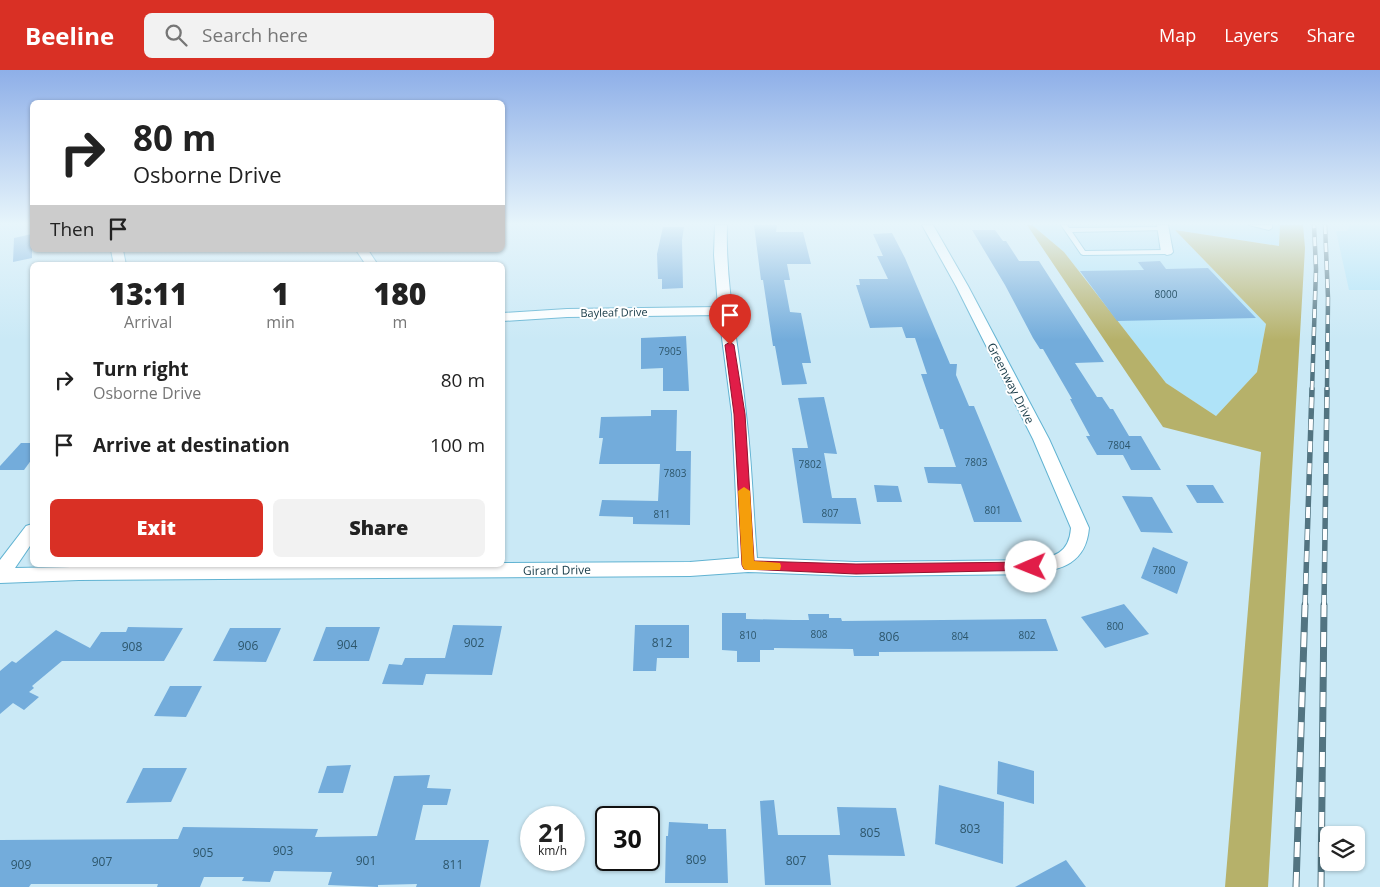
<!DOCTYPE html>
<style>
:root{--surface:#fff;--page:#f2f2f2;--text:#222;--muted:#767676;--accent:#d93025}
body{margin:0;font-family:"Open Sans",sans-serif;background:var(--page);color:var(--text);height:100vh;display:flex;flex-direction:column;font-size:19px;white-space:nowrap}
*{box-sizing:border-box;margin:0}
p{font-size:16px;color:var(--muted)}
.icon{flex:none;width:28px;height:28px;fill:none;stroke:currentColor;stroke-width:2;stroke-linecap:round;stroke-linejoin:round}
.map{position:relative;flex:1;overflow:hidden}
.details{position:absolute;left:30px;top:192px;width:475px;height:305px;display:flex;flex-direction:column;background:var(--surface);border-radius:8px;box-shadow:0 1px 4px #0004}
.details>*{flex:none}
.hud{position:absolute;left:30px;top:30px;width:475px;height:152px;border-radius:8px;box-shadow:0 1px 4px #0004;background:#fff;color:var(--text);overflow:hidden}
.fabs{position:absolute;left:1320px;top:756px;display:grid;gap:10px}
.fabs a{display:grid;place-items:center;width:45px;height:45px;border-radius:8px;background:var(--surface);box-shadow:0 1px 4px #0004;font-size:25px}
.speed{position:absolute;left:520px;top:736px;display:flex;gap:10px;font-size:25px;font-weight:700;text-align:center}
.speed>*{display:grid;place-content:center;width:65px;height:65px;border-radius:50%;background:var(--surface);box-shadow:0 1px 4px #0004;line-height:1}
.speed small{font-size:12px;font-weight:400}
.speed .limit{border:2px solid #111;border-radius:8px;background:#fff;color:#111}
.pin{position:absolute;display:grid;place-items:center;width:42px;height:42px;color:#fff;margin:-51px -21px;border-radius:50% 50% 50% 0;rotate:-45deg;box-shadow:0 0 5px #0007}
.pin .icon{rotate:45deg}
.me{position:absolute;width:55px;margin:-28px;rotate:269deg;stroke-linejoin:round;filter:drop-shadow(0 0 4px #0008)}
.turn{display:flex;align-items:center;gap:18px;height:105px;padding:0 20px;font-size:22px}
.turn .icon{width:65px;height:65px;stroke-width:2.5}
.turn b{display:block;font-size:35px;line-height:42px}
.then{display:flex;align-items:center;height:48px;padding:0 20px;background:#0003;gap:10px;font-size:19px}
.eta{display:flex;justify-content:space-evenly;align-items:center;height:85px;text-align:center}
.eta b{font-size:30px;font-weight:800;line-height:35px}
.action{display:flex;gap:10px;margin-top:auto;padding:10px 20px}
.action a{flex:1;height:58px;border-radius:8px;background:var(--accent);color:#fff;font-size:20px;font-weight:800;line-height:58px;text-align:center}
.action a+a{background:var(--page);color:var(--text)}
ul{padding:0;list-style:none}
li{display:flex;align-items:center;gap:15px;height:65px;padding:0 20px}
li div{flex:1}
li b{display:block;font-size:19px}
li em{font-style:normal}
header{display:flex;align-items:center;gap:30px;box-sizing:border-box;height:70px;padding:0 25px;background:var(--accent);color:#fff}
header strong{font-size:24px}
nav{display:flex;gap:28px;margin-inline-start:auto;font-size:18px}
.search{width:350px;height:45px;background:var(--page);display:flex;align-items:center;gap:12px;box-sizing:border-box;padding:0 18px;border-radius:8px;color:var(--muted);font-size:19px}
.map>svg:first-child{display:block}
.built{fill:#afe3f8}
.forest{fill:#b6b16a}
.building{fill:#73acdb}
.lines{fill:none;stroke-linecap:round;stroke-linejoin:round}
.lane-casing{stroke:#61b3d2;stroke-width:2}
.street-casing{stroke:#61b3d2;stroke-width:2}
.lane{fill:#fff;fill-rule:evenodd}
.street{fill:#fff;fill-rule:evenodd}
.rail-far2-casing{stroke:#527481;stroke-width:4.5}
.rail-far1-casing{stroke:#527481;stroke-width:5.5}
.rail-casing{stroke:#527481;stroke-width:7}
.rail-far2{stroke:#fff;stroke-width:3;stroke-dasharray:9;stroke-linecap:butt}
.rail-far1{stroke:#fff;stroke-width:4;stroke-dasharray:11;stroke-linecap:butt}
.rail{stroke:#fff;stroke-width:5;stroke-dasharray:15;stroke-linecap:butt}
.route{fill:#e11d48;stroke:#92132f}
.slow{fill:#f59e0b}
.labels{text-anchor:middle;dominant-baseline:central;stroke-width:4;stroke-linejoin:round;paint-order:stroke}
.number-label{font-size:10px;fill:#2d566b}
.far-street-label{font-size:11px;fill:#163946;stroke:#fff}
.street-label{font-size:12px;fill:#163946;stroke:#fff}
.near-number-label{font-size:12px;fill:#2d566b}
</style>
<header>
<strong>Beeline</strong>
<div class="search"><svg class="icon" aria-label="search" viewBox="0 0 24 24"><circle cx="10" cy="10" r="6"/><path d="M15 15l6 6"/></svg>Search here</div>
<nav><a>Map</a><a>Layers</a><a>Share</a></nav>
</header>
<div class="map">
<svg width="1380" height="817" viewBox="0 0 1380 817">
<rect width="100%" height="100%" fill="#cae9f6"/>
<g class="built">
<path d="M1032 155H1280V176L1175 160 1266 254 1257 302 1216 346 1166 313 1064 182Z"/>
<path d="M1350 155H1380V220H1349L1336 161H1347Z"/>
</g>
<path class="forest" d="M1027 155H1032L1064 182 1166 313 1216 346 1257 302 1266 254 1175 160 1279 176 1280 155H1303L1305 178 1268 817H1225L1261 382 1163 357Z"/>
<g class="building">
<path d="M754 155H777L776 162H803L811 194H787L790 210H784L790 242 801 243 811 293H802L807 314 782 315 775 276H773L763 210H761Z"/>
<path d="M663 157H684L682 170 683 218 662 219V209H658L657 184Z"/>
<path d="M972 160H995L1003 171H1006L1019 191H1039L1104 292 1075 293 1097 327H1102L1110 339H1113L1129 366H1141L1161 400H1131L1123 385H1097L1086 366H1090L1070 329H1072L1043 279H1040L1033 268 1005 215Z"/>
<path d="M892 163 905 188 950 294H957L956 305 969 336H974L1022 452H974L961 414 928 413 924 397H956L943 359H940L921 304H927L915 268H906L902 257 870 258 856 215H860L859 209H888L877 186H883L873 164Z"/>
<path d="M32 164V188L13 192 14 168Z"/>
<path d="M1160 191 1166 199 1208 198 1256 248 1117 251 1080 201 1144 200 1138 192Z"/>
<path d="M686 266 689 321H663V298L641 299V268Z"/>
<path d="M824 327 837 384 824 383 832 428H856L861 454 803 453 792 378H808L798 328Z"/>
<path d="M651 340H677L676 381H691L690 455 633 454V447L599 446 602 430 658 431 660 394H599L603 368H599L601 347 651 346Z"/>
<path d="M21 373H32V389L24 400H0V396Z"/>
<path d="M874 415 898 416 902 432H877Z"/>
<path d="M1186 415H1213L1224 433H1197Z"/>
<path d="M1122 426 1152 427 1173 463 1141 462Z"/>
<path d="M1153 477 1188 492 1177 524 1141 508Z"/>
<path d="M1124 534 1149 564 1105 578 1081 547Z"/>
<path d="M722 543H746V549L793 550H809L808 544H829V548H841L842 551 1046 549 1058 581 879 582V586H854L853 579 774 578V580H760V592H737V581L722 580Z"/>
<path d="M453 555 502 556 492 605 426 604 423 615 382 614 389 594 402 595 405 588H445Z"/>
<path d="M635 555H689V588H657L656 601H633Z"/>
<path d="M128 557 183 558 164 591H62L32 616 34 618 29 622 39 627 24 640 13 633 0 644V601L12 591 16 593 56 560 90 578 101 562H126Z"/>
<path d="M326 557H380L369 591H313Z"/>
<path d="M230 558H281L266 592 213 591Z"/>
<path d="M170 616H202L186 647 154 646Z"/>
<path d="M998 691 1034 701V734L997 724Z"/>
<path d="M351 695 343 723H318L327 696Z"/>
<path d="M143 698H187L171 732 126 733Z"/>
<path d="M430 705 427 718 451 719 447 735H423L415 770H489L480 817H416L417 814 378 815V817L328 815 332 802 274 801 270 812 242 811 244 807H204L200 817H157L158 814H31L29 817H0V770L178 769 183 757 318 759 315 767 377 766 394 706Z"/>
<path d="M939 715 1004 732 1003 794 935 774Z"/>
<path d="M774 730 778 765H840L837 737 896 738 905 786 828 785 831 815H765L760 731Z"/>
<path d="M669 752 708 754V759H726L728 813H665L666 766H668Z"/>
<path d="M1066 790 1086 817H1015Z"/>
</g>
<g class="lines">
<g class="lane-casing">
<g id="lane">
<path d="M1061 155H1067L1069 158 1163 157 1165 158V160L1072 162 1085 181 1167 180 1170 182 1167 184 1083 185 1081 184Z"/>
<path d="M1249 155H1272V158L1269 160Z"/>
</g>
</g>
<g class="street-casing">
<g id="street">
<path d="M715 155H727C725 219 740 281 746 344 752 392 753 440 757 488L855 492 1031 490C1054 487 1069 484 1071 458L1033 369 956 216 922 155H933L968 216 1049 369 1089 458C1086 493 1062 500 1031 504L855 506 748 502 690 506 79 510 0 513V490L26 456 32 454V473L15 498 183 495H502V493L690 492 739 488 732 344 719 245 567 247 502 251V243L567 239 718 237 714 185Z"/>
<path d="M1157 155H1168L1173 182 1171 184 1167 185 1161 182Z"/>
<path d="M111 180H123L126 195H114Z"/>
<path d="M356 180H368L378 195H366Z"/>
</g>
</g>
<use href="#lane" class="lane"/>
<use href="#street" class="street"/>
<g class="rail-far2-casing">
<g id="rail-far2">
<path d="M1325 155 1328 228 1327 320"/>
<path d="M1312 320 1316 199 1314 155"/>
</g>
</g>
<g class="rail-far1-casing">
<g id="rail-far1">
<path d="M1305 536 1312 319"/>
<path d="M1324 536 1327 319"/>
</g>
</g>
<g class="rail-casing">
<g id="rail">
<path d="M1296 817 1305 535"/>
<path d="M1321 817 1324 535"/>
</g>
</g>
<use href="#rail-far2" class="rail-far2"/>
<use href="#rail-far1" class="rail-far1"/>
<use href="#rail" class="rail"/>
</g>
<linearGradient id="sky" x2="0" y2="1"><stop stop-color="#8eafe8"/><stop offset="0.57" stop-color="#e7f5fb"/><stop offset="1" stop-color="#e7f5fb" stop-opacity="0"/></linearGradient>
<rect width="1380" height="270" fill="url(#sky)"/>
<path class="route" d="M730 272 734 275 745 344 754 491 856 494 1031 492 1036 493 1038 497 1036 500 856 504 744 499 742 495 734 344 725 275Z"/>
<path class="slow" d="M744 417 750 421 754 491 780 493 781 496 780 500H748L744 499 742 495 738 421Z"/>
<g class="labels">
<g class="number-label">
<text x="1166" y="224">8000</text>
<text x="670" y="281">7905</text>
<text x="1119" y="375">7804</text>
<text x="976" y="392">7803</text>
<text x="810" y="394">7802</text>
<text x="675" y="403">7803</text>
<text x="993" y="440">801</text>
<text x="830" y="443">807</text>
<text x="662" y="444">811</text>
<text x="1164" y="500">7800</text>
<text x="1115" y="556">800</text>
<text x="819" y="564">808</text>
<text x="748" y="565">810</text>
<text x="1027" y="565">802</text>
<text x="960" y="566">804</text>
</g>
<g class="far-street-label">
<text transform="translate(614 242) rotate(-1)">Bayleaf Drive</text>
</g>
<g class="street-label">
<text transform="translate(1011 313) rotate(63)">Greenway Drive</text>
<text transform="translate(557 500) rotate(-1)">Girard Drive</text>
</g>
<g class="near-number-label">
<text x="889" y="566">806</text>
<text x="474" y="572">902</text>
<text x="662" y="572">812</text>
<text x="347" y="574">904</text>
<text x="248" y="575">906</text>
<text x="132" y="576">908</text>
<text x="970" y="758">803</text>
<text x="870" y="762">805</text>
<text x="283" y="780">903</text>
<text x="203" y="782">905</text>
<text x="696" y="789">809</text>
<text x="366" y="790">901</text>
<text x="796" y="790">807</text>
<text x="102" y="791">907</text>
<text x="21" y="794">909</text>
<text x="453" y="794">811</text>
</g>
</g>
</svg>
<div class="fabs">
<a><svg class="icon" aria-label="layers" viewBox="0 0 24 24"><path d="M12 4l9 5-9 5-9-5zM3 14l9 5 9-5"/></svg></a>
</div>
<div class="speed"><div>21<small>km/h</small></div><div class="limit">30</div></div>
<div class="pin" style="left:730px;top:275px;background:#d93025"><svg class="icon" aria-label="arrive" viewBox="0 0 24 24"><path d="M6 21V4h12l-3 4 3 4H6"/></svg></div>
<svg class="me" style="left:1031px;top:497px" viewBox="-20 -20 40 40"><circle r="19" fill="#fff"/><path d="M0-13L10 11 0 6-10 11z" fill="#e11d48"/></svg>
<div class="hud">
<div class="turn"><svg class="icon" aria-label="right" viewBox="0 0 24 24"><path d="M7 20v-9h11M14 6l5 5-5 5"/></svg><div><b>80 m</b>Osborne Drive</div></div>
<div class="then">Then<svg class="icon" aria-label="arrive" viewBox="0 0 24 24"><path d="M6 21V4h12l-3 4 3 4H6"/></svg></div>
</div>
<section class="details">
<div class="eta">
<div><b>13:11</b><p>Arrival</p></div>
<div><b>1</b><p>min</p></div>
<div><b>180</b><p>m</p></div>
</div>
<ul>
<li><svg class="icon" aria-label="right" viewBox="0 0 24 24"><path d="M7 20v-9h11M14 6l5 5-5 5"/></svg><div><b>Turn right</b><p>Osborne Drive</p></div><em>80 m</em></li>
<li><svg class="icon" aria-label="arrive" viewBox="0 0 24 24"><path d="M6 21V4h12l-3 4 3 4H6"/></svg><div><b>Arrive at destination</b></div><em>100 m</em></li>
</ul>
<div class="action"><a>Exit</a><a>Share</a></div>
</section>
</div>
